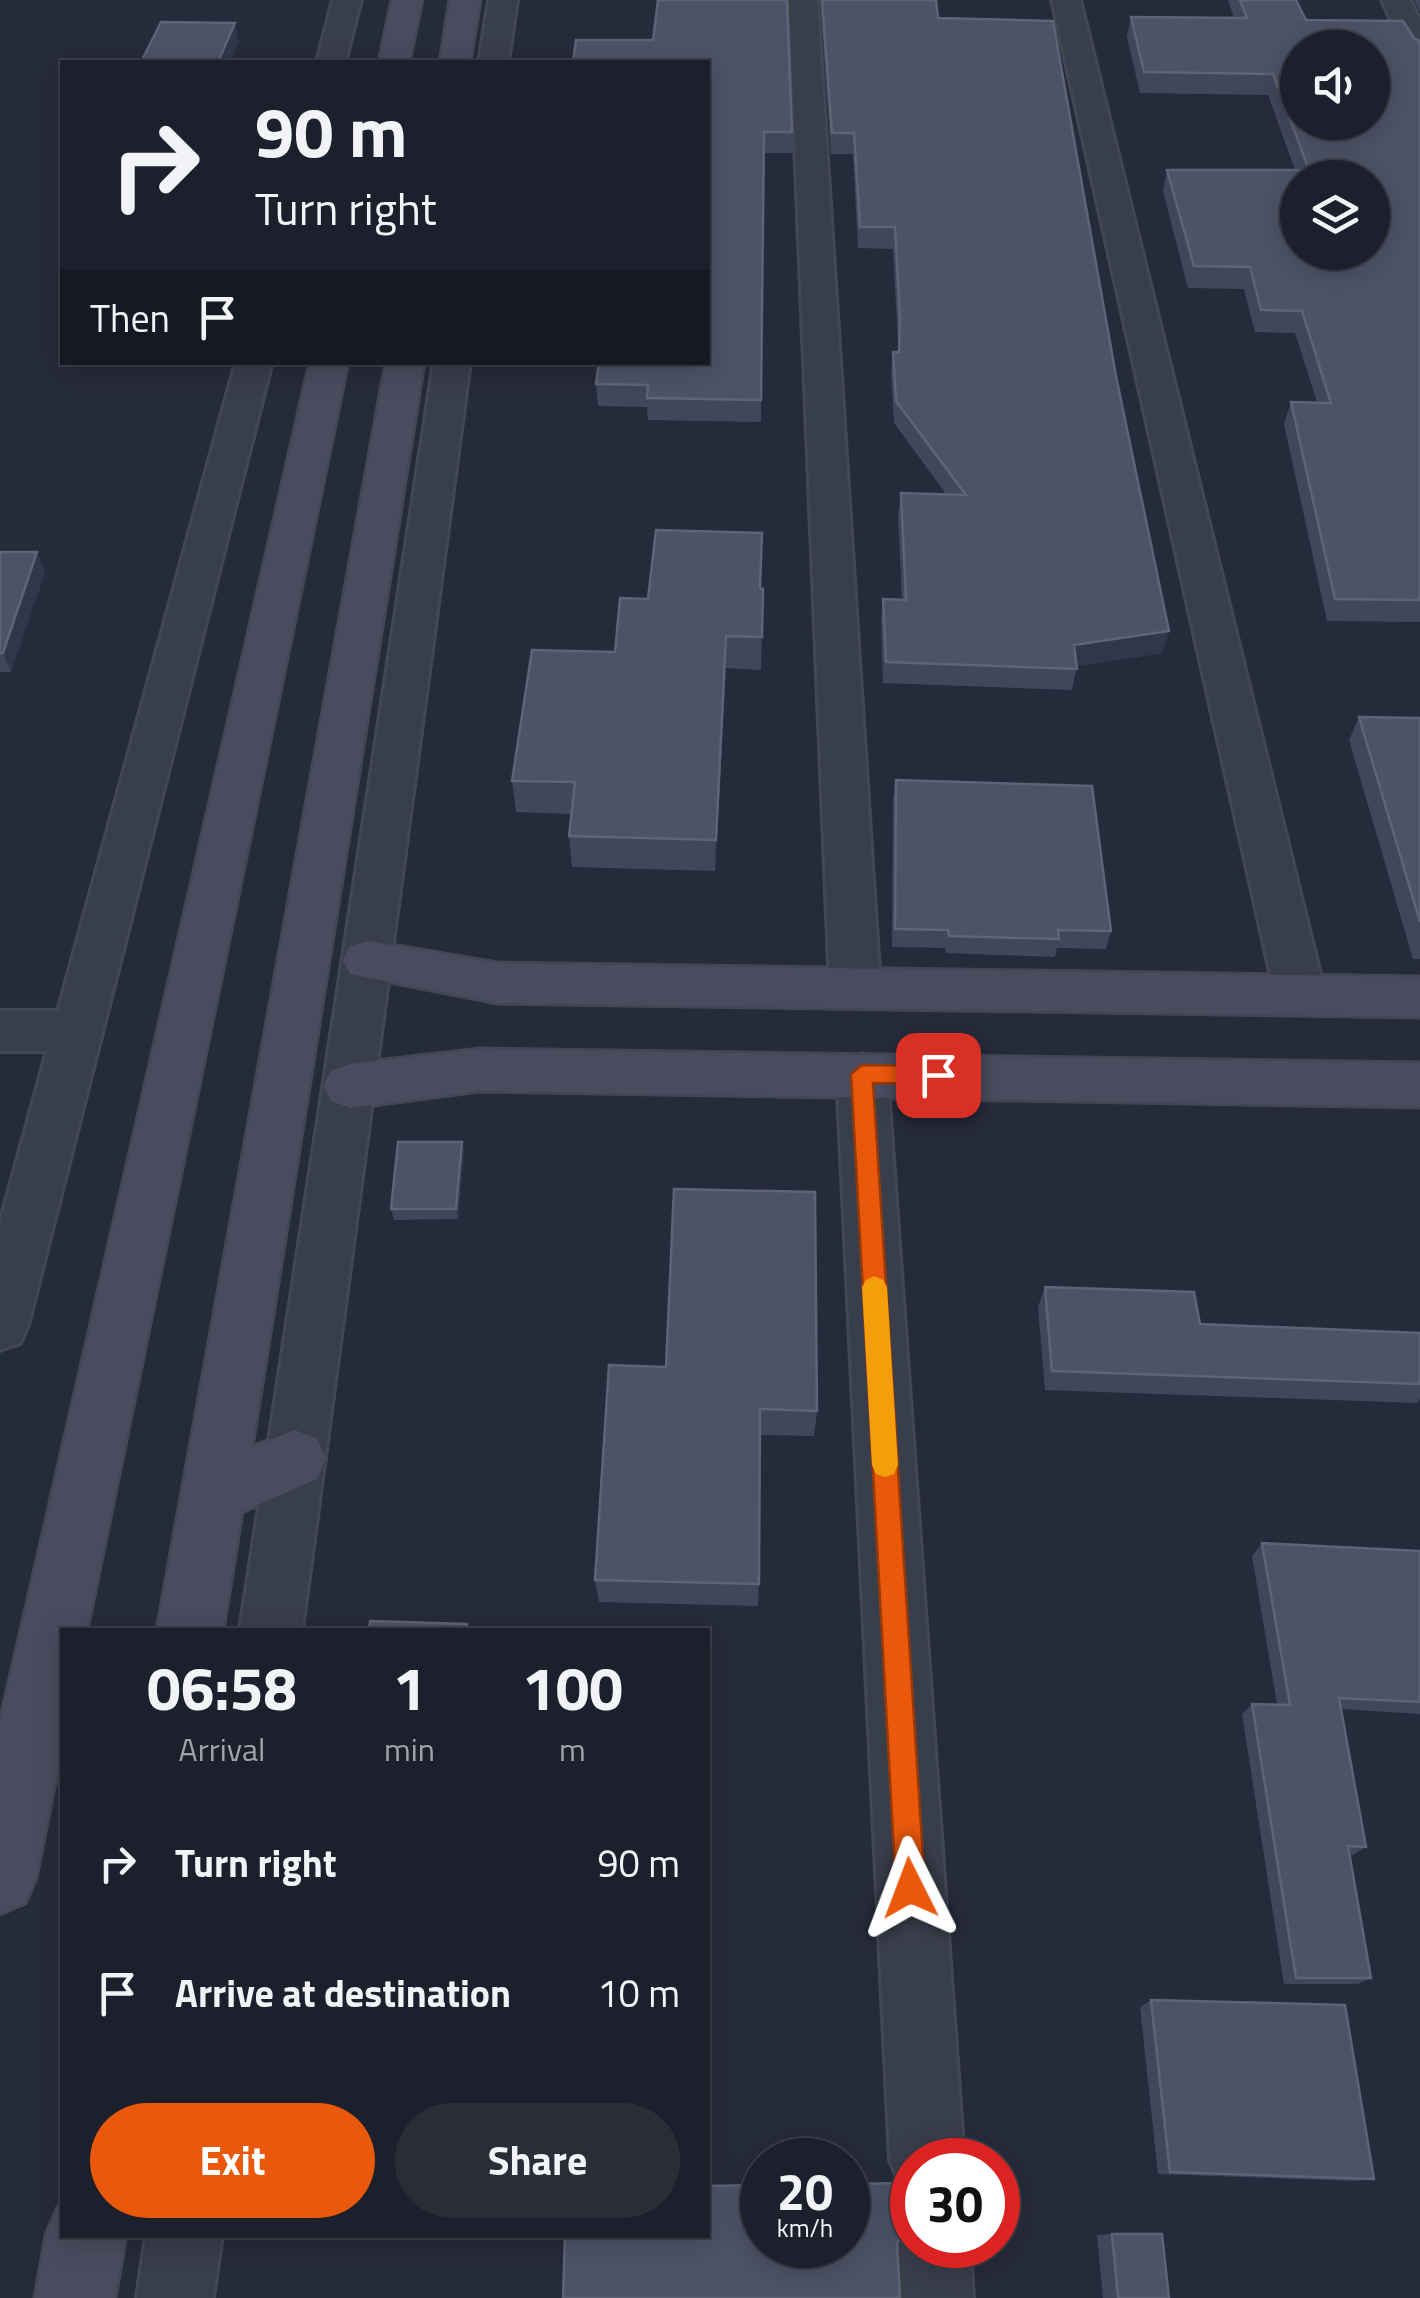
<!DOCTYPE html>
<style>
:root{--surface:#1c202c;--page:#292d38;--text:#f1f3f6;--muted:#a0a3a9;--line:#3a3e48;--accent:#ea580c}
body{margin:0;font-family:"Titillium Web",sans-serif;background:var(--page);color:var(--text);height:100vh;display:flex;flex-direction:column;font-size:38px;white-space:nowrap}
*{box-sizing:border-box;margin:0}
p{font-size:32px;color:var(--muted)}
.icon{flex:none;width:55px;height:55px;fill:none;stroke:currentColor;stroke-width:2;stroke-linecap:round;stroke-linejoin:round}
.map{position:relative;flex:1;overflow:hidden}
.side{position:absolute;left:60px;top:1628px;width:650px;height:610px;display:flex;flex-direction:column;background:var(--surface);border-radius:0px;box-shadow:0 5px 25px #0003,0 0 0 2px var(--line)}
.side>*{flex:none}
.banner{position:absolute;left:60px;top:60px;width:650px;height:305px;border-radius:0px;box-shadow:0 5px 25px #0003,0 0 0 2px var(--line);background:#1c202c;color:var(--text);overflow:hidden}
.buttons{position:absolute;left:1280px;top:30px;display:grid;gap:20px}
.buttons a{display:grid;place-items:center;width:110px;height:110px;border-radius:50%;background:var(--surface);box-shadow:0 5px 25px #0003,0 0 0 2px var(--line);font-size:50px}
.speed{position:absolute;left:740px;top:2138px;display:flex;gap:20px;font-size:50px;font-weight:700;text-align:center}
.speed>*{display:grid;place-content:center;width:130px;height:130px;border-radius:50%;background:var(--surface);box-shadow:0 5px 25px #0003,0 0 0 2px var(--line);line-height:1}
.speed small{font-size:25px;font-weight:400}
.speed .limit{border:15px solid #d22;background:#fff;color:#111}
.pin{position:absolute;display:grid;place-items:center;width:85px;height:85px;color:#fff;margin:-42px;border-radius:20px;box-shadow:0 5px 15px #0006}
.me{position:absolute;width:110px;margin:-55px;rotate:357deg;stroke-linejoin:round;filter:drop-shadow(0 0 8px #0008)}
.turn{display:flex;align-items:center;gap:35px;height:210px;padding:0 30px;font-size:45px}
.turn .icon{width:130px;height:130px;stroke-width:2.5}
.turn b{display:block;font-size:70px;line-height:85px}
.then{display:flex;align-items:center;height:95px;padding:0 30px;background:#0003;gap:20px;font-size:38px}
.eta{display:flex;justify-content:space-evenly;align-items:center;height:170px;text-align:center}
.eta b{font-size:60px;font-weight:700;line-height:70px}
.cta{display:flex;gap:20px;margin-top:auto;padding:20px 30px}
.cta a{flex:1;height:115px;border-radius:60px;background:var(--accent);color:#fff;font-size:40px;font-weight:700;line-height:115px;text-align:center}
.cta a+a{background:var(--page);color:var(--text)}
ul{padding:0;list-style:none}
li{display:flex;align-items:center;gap:30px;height:130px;padding:0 30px}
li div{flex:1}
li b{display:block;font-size:38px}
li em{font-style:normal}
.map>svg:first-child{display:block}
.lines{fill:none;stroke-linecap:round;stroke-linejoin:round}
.street-casing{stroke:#424754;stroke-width:6}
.secondary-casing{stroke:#424754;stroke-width:5}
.street{fill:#393e4b;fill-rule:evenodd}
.secondary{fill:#484c5e;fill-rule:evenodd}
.wall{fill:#41475a}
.shaded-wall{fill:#313649}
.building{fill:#4d5366;stroke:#5e6375;stroke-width:2.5;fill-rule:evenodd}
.route{fill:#ea580c;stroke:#983908;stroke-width:2.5}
.slow{fill:#f59e0b}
</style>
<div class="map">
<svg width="1420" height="2298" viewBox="0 0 1420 2298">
<rect width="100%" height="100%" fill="#262b3b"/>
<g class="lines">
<g class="street-casing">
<g id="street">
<path d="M333 0H361L345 62H317Z"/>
<path d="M489 0H517L508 62H479Z"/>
<path d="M789 0H817L880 988 872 1001 855 1007 838 1001 830 988Z"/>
<path d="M1052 0H1080L1325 994 1317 1008 1300 1013 1283 1008 1275 994Z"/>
<path d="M1382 0H1410L1420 21V60L1410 57 1405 51Z"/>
<path d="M236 362H272L28 1325 20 1343 0 1350V1223L47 1051H0V1011H58Z"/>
<path d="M434 362H470L302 1630H240Z"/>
<path d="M862 1054 880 1060 887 1074 964 2160H912V2191L901 2186 890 2160 837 1074 844 1060Z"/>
<path d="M912 2215V2245H970L973 2298H897L894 2245 905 2218Z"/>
<path d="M146 2235H222L213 2298H137Z"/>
</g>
</g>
<g class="secondary-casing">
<g id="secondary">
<path d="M392 0H422L409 62H379Z"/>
<path d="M450 0H480L470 62H440Z"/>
<path d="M310 362H348L87 1630H62V1748L36 1878 25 1903 0 1914V1722Z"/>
<path d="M386 362H424L252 1447 295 1430 317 1439 326 1459 317 1479 242 1512 223 1630H157Z"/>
<path d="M368 941 497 963 1420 977V1017L497 1003 350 974 343 960 350 946Z"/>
<path d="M480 1049 1420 1063V1107L480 1091 350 1108 331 1101 323 1086 331 1071 350 1064Z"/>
<path d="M62 2205V2235H126L115 2298H35L46 2235 58 2207Z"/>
</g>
</g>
<use href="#street" class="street"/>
<use href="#secondary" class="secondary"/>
</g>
<g class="wall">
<path d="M820 0H936L938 18 1116 376 1169 631 1162 653 1077 666 1072 690 883 683 881 621 883 599 902 600 898 515 901 493 946 494 894 423 891 374 893 352H898V342L893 249 858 248 853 154H831Z"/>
<path d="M1228 0H1296L1306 20 1420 41V622L1327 621 1284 424 1291 402H1317L1295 333 1255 332 1244 289 1188 288 1163 191 1167 170H1295L1268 95 1140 93 1127 37 1131 17 1234 18Z"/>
<path d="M1414 0H1420V12Z"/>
<path d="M708 62 792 132V153H764L761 422 648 420 647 407 598 406 596 384 708 362Z"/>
<path d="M0 552 45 572 11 672H0Z"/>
<path d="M763 589 761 670 726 668 715 871 572 867 569 836 571 814 516 812 512 781 615 652 648 599Z"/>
<path d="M1359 717 1420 718V959H1413L1349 740Z"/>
<path d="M896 780 1111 931 1106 949 1057 948 1055 957 946 953 945 948 892 947 893 799Z"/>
<path d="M462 1142 464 1153 458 1219 394 1220 391 1209Z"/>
<path d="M1045 1287 1200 1324 1420 1333V1399L1417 1403 1045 1390 1038 1307Z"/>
<path d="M609 1365 817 1411 814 1436 760 1435 759 1584 758 1606 599 1602 595 1580Z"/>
<path d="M1262 1543 1420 1551V1714L1341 1709 1366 1847 1353 1855H1349L1371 1978 1358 1984H1284L1242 1714 1252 1704H1277L1252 1556Z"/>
<path d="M1151 2000 1374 2179 1356 2181 1158 2174 1140 2007Z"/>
<path d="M1112 2234 1169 2298H1103L1097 2235Z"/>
</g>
<g class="shaded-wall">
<path d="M235 23 239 42 231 62H218Z"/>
<path d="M37 552 45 572 11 672 3 653Z"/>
<path d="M1169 631 1162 653 1069 667 1074 645Z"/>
<path d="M726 636V668L715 871 716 840Z"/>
<path d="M462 1142 464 1153 458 1219 456 1209Z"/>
</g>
<g class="building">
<path d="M658 0H787L792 132H764L761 400 647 398 648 385 596 384 599 362H708V62H573L576 40H653Z"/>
<path d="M822 0H936L938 18 1053 21 1116 376 1169 631 1074 645 1077 669 886 662 883 599 906 600 901 493 966 495 896 401 893 352H899L900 320 895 227H860L854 133H832Z"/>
<path d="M1240 0H1296L1306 20 1403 21 1414 38 1420 41V600L1335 599 1291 402 1331 403 1302 311 1261 310 1250 267 1194 266 1167 170H1309L1273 74 1144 72 1131 17 1247 18ZM1298 48H1372V122H1298ZM1298 178H1372V252H1298Z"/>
<path d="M161 22 235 23 218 62H141Z"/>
<path d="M656 530 762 533 760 588 763 589 762 637 726 636 716 840 569 836 575 782 512 781 532 650 615 652 620 598 648 599Z"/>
<path d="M0 552H37L3 653H0Z"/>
<path d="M1359 717 1420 718V922Z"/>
<path d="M896 780 1092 786 1111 931 1058 930 1059 939 949 936 948 930 895 929Z"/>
<path d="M398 1142H462L456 1209H391Z"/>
<path d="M674 1189 815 1192 817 1411 760 1409 759 1584 595 1580 609 1365 666 1367Z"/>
<path d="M1045 1287 1194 1292 1200 1324 1420 1333V1384L1052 1371Z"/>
<path d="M1262 1543 1420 1551V1702L1339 1698 1366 1847 1348 1846 1371 1978H1296L1252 1704 1290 1705Z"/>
<path d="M370 1621 467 1624V1630H369Z"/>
<path d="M1151 2000 1345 2005 1374 2179 1170 2172Z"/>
<path d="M904 2183 909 2214 897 2244 900 2298H563L565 2235H708V2186L762 2185V2245H848V2184Z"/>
<path d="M1112 2234H1162L1169 2298H1118Z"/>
</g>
<path class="route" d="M862 1065 938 1066 949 1075 938 1084 873 1083 925 1888 921 1899 910 1903 900 1899 896 1888 851 1074Z"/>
<path class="slow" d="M874 1276 883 1280 887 1287 898 1465 894 1474 885 1477 876 1474 872 1465 862 1287 866 1280Z"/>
</svg>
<div class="buttons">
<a><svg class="icon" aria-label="sound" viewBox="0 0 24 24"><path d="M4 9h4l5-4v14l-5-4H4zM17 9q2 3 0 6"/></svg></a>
<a><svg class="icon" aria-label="layers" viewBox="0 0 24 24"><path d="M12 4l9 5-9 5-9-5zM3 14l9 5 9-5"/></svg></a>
</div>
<div class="speed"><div>20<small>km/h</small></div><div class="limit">30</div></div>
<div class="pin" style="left:938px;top:1075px;background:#d93025"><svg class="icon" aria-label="arrive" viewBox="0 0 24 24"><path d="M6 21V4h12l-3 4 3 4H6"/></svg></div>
<svg class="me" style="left:910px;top:1888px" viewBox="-20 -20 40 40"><path d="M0-17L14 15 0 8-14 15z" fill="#ea580c" stroke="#fff" stroke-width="4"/></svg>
<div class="banner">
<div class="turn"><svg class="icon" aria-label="right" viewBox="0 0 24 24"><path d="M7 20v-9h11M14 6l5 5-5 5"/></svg><div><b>90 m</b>Turn right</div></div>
<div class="then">Then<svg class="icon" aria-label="arrive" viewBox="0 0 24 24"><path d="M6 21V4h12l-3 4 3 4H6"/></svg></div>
</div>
<section class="side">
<div class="eta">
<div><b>06:58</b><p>Arrival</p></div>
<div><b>1</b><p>min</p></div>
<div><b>100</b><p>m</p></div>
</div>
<ul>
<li><svg class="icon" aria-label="right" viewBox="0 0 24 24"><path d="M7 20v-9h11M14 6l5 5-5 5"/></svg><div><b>Turn right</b></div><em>90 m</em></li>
<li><svg class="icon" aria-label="arrive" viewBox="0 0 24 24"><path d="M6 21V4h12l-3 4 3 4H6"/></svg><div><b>Arrive at destination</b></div><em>10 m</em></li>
</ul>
<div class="cta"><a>Exit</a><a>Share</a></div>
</section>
</div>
